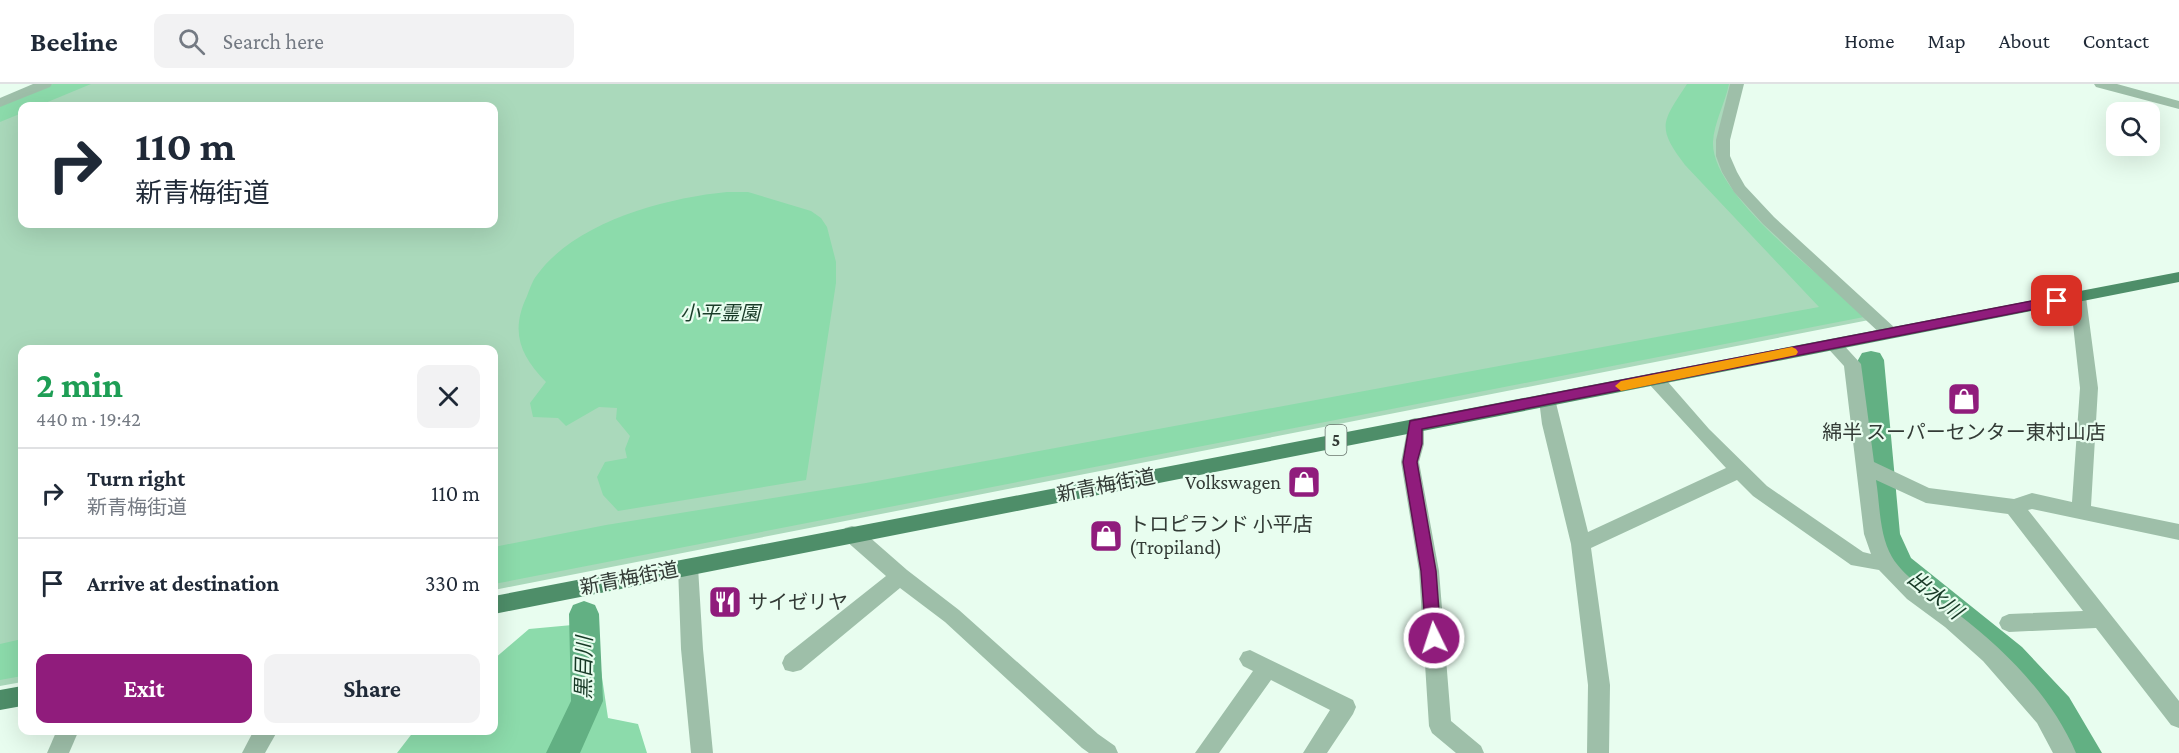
<!DOCTYPE html>
<meta charset="utf-8">
<style>
:root{--surface:#fff;--page:#f2f2f3;--text:#1f2937;--muted:#747a83;--line:#e0e1e3;--accent:#901c7c}
body{margin:0;font-family:"Crimson Pro","Noto Sans JP",serif;background:var(--page);color:var(--text);height:100vh;display:flex;flex-direction:column;font-size:22px;white-space:nowrap}
*{box-sizing:border-box;margin:0}
p{font-size:20px;color:var(--muted)}
.icon{flex:none;width:33px;height:33px;fill:none;stroke:currentColor;stroke-width:2;stroke-linecap:round;stroke-linejoin:round}
.map{position:relative;flex:1;overflow:hidden}
.sheet{position:absolute;left:18px;top:261px;width:480px;height:390px;display:flex;flex-direction:column;background:var(--surface);border-radius:12px;box-shadow:0 6px 24px #0002}
.sheet>*{flex:none}
.banner{position:absolute;left:18px;top:18px;width:480px;height:126px;border-radius:12px;box-shadow:0 6px 24px #0002;background:#fff;color:var(--text);overflow:hidden}
.tools{position:absolute;left:2106px;top:18px;display:grid;gap:12px}
.tools a{display:grid;place-items:center;width:54px;height:54px;border-radius:12px;background:var(--surface);box-shadow:0 6px 24px #0002;font-size:30px}
.pin{position:absolute;display:grid;place-items:center;width:51px;height:51px;color:#fff;margin:-26px;border-radius:12px;box-shadow:0 3px 9px #0006}
.me{position:absolute;width:66px;margin:-33px;rotate:356deg;stroke-linejoin:round;filter:drop-shadow(0 0 4px #0008)}
.turn{display:flex;align-items:center;gap:21px;height:126px;padding:0 18px;font-size:27px}
.turn .icon{width:78px;height:78px;stroke-width:2.5}
.turn b{display:block;font-size:42px;line-height:51px}
.round{display:grid;place-items:center;flex:none;width:63px;height:63px;border-radius:12px;background:var(--page)}
.overview{display:flex;align-items:center;justify-content:space-between;height:102px;padding:0 18px}
h1{font-size:36px;font-weight:700;line-height:45px;color:#1e9e55}
.button{display:flex;gap:12px;margin-top:auto;padding:12px 18px}
.button a{flex:1;height:69px;border-radius:12px;background:var(--accent);color:#fff;font-size:24px;font-weight:700;line-height:69px;text-align:center}
.button a+a{background:var(--page);color:var(--text)}
ul{padding:0;list-style:none}
li{display:flex;align-items:center;gap:18px;height:90px;padding:0 18px;border-top:2px solid var(--line)}
li div{flex:1}
li b{display:block;font-size:22px}
li em{font-style:normal}
header{display:flex;align-items:center;gap:36px;box-sizing:border-box;height:84px;padding:0 30px;background:var(--surface);border-bottom:2px solid var(--line)}
header strong{font-size:28px}
nav{display:flex;gap:33px;margin-inline-start:auto;font-size:21px}
.search{width:420px;height:54px;background:var(--page);display:flex;align-items:center;gap:15px;box-sizing:border-box;padding:0 21px;border-radius:12px;color:var(--muted);font-size:22px}
.map>svg:first-child{display:block}
.green{fill:#aad9bb;fill-rule:evenodd}
.forest{fill:#8cdbab}
.lines{fill:none;stroke-linecap:round;stroke-linejoin:round}
.river{fill:#62b083;fill-rule:evenodd}
.minor{fill:#9ebfa9;fill-rule:evenodd}
.primary{fill:#4e8e69;fill-rule:evenodd}
.route{fill:#901c7c;stroke:#5e1251;stroke-width:1.5}
.slow{fill:#f59e0b}
.labels{text-anchor:middle;dominant-baseline:central;stroke-width:4.5;stroke-linejoin:round;paint-order:stroke}
.shield{fill:#e8fdef;stroke:#69756e;stroke-width:1.5}
.shield-label{font-size:18px;font-weight:bold;fill:#333b36}
.park-label{font-size:20px;font-style:italic;fill:#1a3c29;stroke:#e8fdef}
.poi-label{font-size:20px;fill:#333b36;stroke:#e8fdef;text-anchor:start}
.street-label{font-size:20px;fill:#333b36;stroke:#e8fdef}
.water-label{font-size:21px;font-style:italic;fill:#173926;stroke:#e8fdef}
</style>
<header>
<strong>Beeline</strong>
<div class="search"><svg class="icon" aria-label="search" viewBox="0 0 24 24"><circle cx="10" cy="10" r="6"/><path d="M15 15l6 6"/></svg>Search here</div>
<nav><a>Home</a><a>Map</a><a>About</a><a>Contact</a></nav>
</header>
<div class="map">
<svg width="2179" height="669" viewBox="0 0 2179 669">
<rect width="100%" height="100%" fill="#e8fdef"/>
<path class="green" d="M51 0H1733L1728 91 1869 236 494 506V266H22V598L0 602V21ZM22 22H494V140H22Z"/>
<g class="forest">
<path d="M53 0H91L38 22H22V29L0 38V22Z"/>
<path d="M1687 0H1729C1725 19 1714 39 1713 58 1711 109 1817 189 1854 221L1864 233 494 500V463L606 441 866 399 1819 223 1685 81C1656 43 1662 38 1687 0Z"/>
<path d="M727 108H748L811 127 821 134 827 143 836 178V199L806 396 618 427 603 411 597 393 605 378 627 374 625 365 630 352 616 335 617 324 599 323 566 342 558 334 533 333 530 319 546 298C520 271 510 248 527 212 530 205 532 197 537 191 575 138 665 114 727 108Z"/>
<path d="M594 539 608 634 638 640 647 669H397L414 647 494 646V575L529 545Z"/>
<path d="M22 555V592L0 596V560Z"/>
</g>
<g class="lines">
<g class="river">
<path d="M1871 267 1880 269 1884 276 1900 450 1911 474 2022 563 2069 613 2102 669H2066L2045 635 2000 583 1889 492 1870 450 1858 276 1862 269Z"/>
<path d="M584 517 595 521 599 530 603 617 580 669H546L571 617 569 530 573 521Z"/>
</g>
<g class="minor">
<path d="M33 0H52L50 3 0 23V14Z"/>
<path d="M1730 0H1744L1730 56V72L1737 88 1745 102 1774 133 1895 244 1897 248 1895 252H1883L1763 140 1734 108 1722 88 1716 72V56Z"/>
<path d="M2094 0H2117L2179 17V25L2096 3Z"/>
<path d="M2078 207 2084 209 2086 213 2098 304 2091 422 2179 440V456L2032 425 2028 426 2179 617V644L2171 641 2096 544 2009 548 2002 545 1999 539 2002 533 2009 530 2083 527 2008 430 1926 419 1876 396C1880 420 1879 451 1892 473 1904 494 1938 515 1958 530 2006 567 2052 613 2076 669H2053L2037 639 1983 577 1945 543 1907 515 1879 486 1851 481 1753 412 1737 396 1591 464 1610 601 1609 669H1587L1588 601 1571 460 1542 340 1539 316 1542 311 1548 309 1554 311 1588 448 1726 384 1649 300 1646 295 1649 290 1655 289 1661 290 1709 345 1767 402 1863 468 1871 470 1864 450 1844 282 1824 260 1827 256H1839L1861 280 1874 378 1929 404 2014 415 2032 409 2072 418 2080 304 2070 213 2072 209Z"/>
<path d="M1415 334 1421 336 1424 341V360L1419 378 1439 487 1451 637 1481 662 1484 669H1456L1432 649 1429 642 1419 487 1401 378 1409 336Z"/>
<path d="M852 442 859 444 907 486 959 526 1098 650 1115 662 1118 669H1089L1082 664 945 538 900 504 801 586 793 588 785 586 782 579 785 572 886 492 845 456 842 450 845 444Z"/>
<path d="M688 475 695 477 698 483 703 565 713 669H691L681 565 678 483 681 477Z"/>
<path d="M1250 566 1353 616 1356 623 1353 630 1327 669H1303L1330 626 1271 596 1219 669H1195L1253 587 1243 582 1239 575 1243 568Z"/>
<path d="M57 646H79L69 669H47Z"/>
<path d="M254 646H278L265 669H242Z"/>
</g>
<g class="primary">
<path d="M2179 188V198L494 530V512Z"/>
<path d="M22 602V622L0 626V606Z"/>
</g>
</g>
<path class="route" d="M2057 212 2063 217 2061 220 1422 345V360L1417 378 1436 487 1441 554 1439 558 1434 560 1428 558 1426 554 1421 487 1403 378 1410 337Z"/>
<path class="slow" d="M1792 263 1796 265 1798 268 1796 271 1621 307 1615 302 1621 297Z"/>
<defs>
<g id="shop-square" transform="scale(1.725)"><rect x="-9" y="-9" width="18" height="18" rx="4" fill="#901c7c" stroke="#e8fdef"/><path d="M-5-2.5h2.3a2.7 3.5 0 0 1 5.4 0H5L5.5 6h-11ZM-1.5-2.5h3a1.5 2.3 0 0 0-3 0Z" fill="#fff"/></g>
<g id="restaurant-square" transform="scale(1.725)"><rect x="-9" y="-9" width="18" height="18" rx="4" fill="#901c7c" stroke="#e8fdef"/><path d="M-5-6h1v4h1v-4h1v4h1v-4h1v5L-1.5 .5V6h-2V.5L-5-1ZM5-6V6H3V1.5H1.5Q1.5-4 5-6Z" fill="#fff"/></g>
</defs>
<g fill-rule="evenodd">
<use href="#shop-square" x="1964" y="315"/>
<use href="#shop-square" x="1304" y="398"/>
<use href="#shop-square" x="1106" y="452"/>
<use href="#restaurant-square" x="725" y="518"/>
</g>
<g class="labels">
<rect class="shield" x="1325.5" y="341" width="21" height="30" rx="4.5"/>
<g class="shield-label">
<text x="1336" y="356">5</text>
</g>
<g class="park-label">
<text x="720" y="229">小平霊園</text>
</g>
<g class="poi-label">
<text x="1964" y="348" text-anchor="middle">綿半 スーパーセンター東村山店</text>
<text x="1281" y="398" text-anchor="end">Volkswagen</text>
<text x="1129" y="440">トロピランド 小平店<tspan x="1129" dy="23">(Tropiland)</tspan></text>
<text x="748" y="518">サイゼリヤ</text>
</g>
<g class="street-label">
<text transform="translate(1106 401) rotate(-11)">新青梅街道</text>
<text transform="translate(629 494) rotate(-11)">新青梅街道</text>
</g>
<g class="water-label">
<text transform="translate(1935 511) rotate(39)">出水川</text>
<text transform="translate(584 584) rotate(-89)">黒目川</text>
</g>
</g>
</svg>
<div class="tools">
<a><svg class="icon" aria-label="search" viewBox="0 0 24 24"><circle cx="10" cy="10" r="6"/><path d="M15 15l6 6"/></svg></a>
</div>
<div class="pin" style="left:2057px;top:217px;background:#d93025"><svg class="icon" aria-label="arrive" viewBox="0 0 24 24"><path d="M6 21V4h12l-3 4 3 4H6"/></svg></div>
<svg class="me" style="left:1434px;top:554px" viewBox="-20 -20 40 40"><circle r="17" fill="#901c7c" stroke="#fff" stroke-width="3"/><path d="M0-11L8 9 0 5-8 9z" fill="#fff"/></svg>
<div class="banner">
<div class="turn"><svg class="icon" aria-label="right" viewBox="0 0 24 24"><path d="M7 20v-9h11M14 6l5 5-5 5"/></svg><div><b>110 m</b>新青梅街道</div></div>
</div>
<section class="sheet">
<div class="overview"><div><h1>2 min</h1><p>440 m · 19:42</p></div><a class="round"><svg class="icon" aria-label="close" viewBox="0 0 24 24"><path d="M6 6l12 12M18 6L6 18"/></svg></a></div>
<ul>
<li><svg class="icon" aria-label="right" viewBox="0 0 24 24"><path d="M7 20v-9h11M14 6l5 5-5 5"/></svg><div><b>Turn right</b><p>新青梅街道</p></div><em>110 m</em></li>
<li><svg class="icon" aria-label="arrive" viewBox="0 0 24 24"><path d="M6 21V4h12l-3 4 3 4H6"/></svg><div><b>Arrive at destination</b></div><em>330 m</em></li>
</ul>
<div class="button"><a>Exit</a><a>Share</a></div>
</section>
</div>
